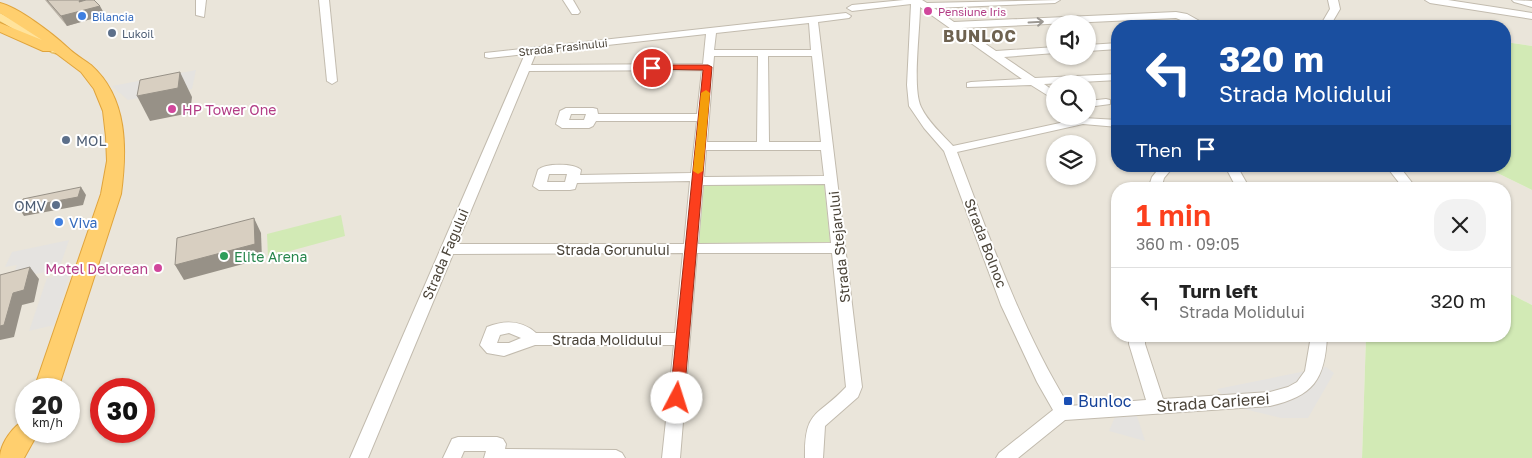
<!DOCTYPE html>
<meta charset="utf-8">
<style>
:root{--surface:#fff;--page:#f2f2f2;--text:#222;--muted:#767676;--line:#e0e0e0;--accent:#fc3f1d}
body{margin:0;font-family:"Golos Text",sans-serif;background:var(--page);color:var(--text);height:100vh;display:flex;flex-direction:column;font-size:19px;white-space:nowrap}
*{box-sizing:border-box;margin:0}
p{font-size:16px;color:var(--muted)}
.icon{flex:none;width:28px;height:28px;fill:none;stroke:currentColor;stroke-width:2;stroke-linecap:round;stroke-linejoin:round}
.map{position:relative;flex:1;overflow:hidden}
.drawer{position:absolute;left:1111px;top:182px;width:400px;height:160px;display:flex;flex-direction:column;background:var(--surface);border-radius:20px;box-shadow:0 1px 4px #0004}
.drawer>*{flex:none}
.guide{position:absolute;left:1111px;top:20px;width:400px;height:152px;border-radius:20px;box-shadow:0 1px 4px #0004;background:#1a4fa0;color:#fff;overflow:hidden}
.fabs{position:absolute;left:1046px;top:15px;display:grid;gap:10px}
.fabs a{display:grid;place-items:center;width:50px;height:50px;border-radius:50%;background:var(--surface);box-shadow:0 1px 4px #0004;font-size:25px}
.speed{position:absolute;left:15px;top:378px;display:flex;gap:10px;font-size:25px;font-weight:700;text-align:center}
.speed>*{display:grid;place-content:center;width:65px;height:65px;border-radius:50%;background:var(--surface);box-shadow:0 1px 4px #0004;line-height:1}
.speed small{font-size:12px;font-weight:400}
.speed .limit{border:8px solid #d22;background:#fff;color:#111}
.pin{position:absolute;display:grid;place-items:center;width:42px;height:42px;color:#fff;margin:-21px;border:2px solid #fff;border-radius:50%;box-shadow:0 1px 5px #0007}
.me{position:absolute;width:55px;margin:-28px;rotate:5deg;stroke-linejoin:round;filter:drop-shadow(0 0 4px #0008)}
.turn{display:flex;align-items:center;gap:18px;height:105px;padding:0 25px;font-size:22px}
.turn .icon{width:65px;height:65px;stroke-width:2.5}
.turn b{display:block;font-size:35px;line-height:42px}
.then{display:flex;align-items:center;height:48px;padding:0 25px;background:#0003;gap:10px;font-size:19px}
.round{display:grid;place-items:center;flex:none;width:52px;height:52px;border-radius:20px;background:var(--page)}
.head{display:flex;align-items:center;justify-content:space-between;height:85px;padding:0 25px}
h1{font-size:30px;font-weight:600;line-height:38px;color:var(--accent)}
ul{padding:0;list-style:none}
li{display:flex;align-items:center;gap:15px;height:65px;padding:0 25px;border-top:1px solid var(--line)}
li div{flex:1}
li b{display:block;font-size:19px}
li em{font-style:normal}
.map>svg:first-child{display:block}
.residential{fill:#eae5da;fill-rule:evenodd}
.green{fill:#d2eab5}
.parking{fill:#e5e3e0}
.lines{fill:none;stroke-linecap:round;stroke-linejoin:round}
.minor-casing{stroke:#c2bbae;stroke-width:2}
.major-casing{stroke:#e6c16a;stroke-width:3}
.highway-casing{stroke:#e0a43c;stroke-width:2}
.minor{fill:#fff;fill-rule:evenodd}
.major{fill:#ffe39c;fill-rule:evenodd}
.highway{fill:#ffcf6e;fill-rule:evenodd}
.wall{fill:#bab2a6}
.shaded-wall{fill:#979187}
.building{fill:#d8cfc1;stroke:#979187}
.oneway{stroke:#9c9892}
.route{fill:#fc3f1d;stroke:#a42913}
.slow{fill:#f59e0b}
.hotel-dot{fill:#d1479c;stroke:#fff;stroke-width:2}
.shop-dot{fill:#3f7fe0;stroke:#fff;stroke-width:2}
.service-dot{fill:#5c6f8a;stroke:#fff;stroke-width:2}
.leisure-dot{fill:#2e9e5b;stroke:#fff;stroke-width:2}
.transit-dot{fill:#1a4fb4;stroke:#fff;stroke-width:2}
.labels{text-anchor:middle;dominant-baseline:central;stroke-width:4;stroke-linejoin:round;paint-order:stroke}
.far-hotel-label{font-size:11px;fill:#b23c85;stroke:#fff;text-anchor:start}
.far-shop-label{font-size:11px;fill:#366cbe;stroke:#fff;text-anchor:start}
.far-service-label{font-size:11px;fill:#4e5e75;stroke:#fff;text-anchor:start}
.far-street-label{font-size:11px;fill:#4b4439;stroke:#fff}
.hotel-label{font-size:14px;fill:#b23c85;stroke:#fff;text-anchor:start}
.service-label{font-size:14px;fill:#4e5e75;stroke:#fff;text-anchor:start}
.shop-label{font-size:14px;fill:#366cbe;stroke:#fff;text-anchor:start}
.street-label{font-size:14px;fill:#4b4439;stroke:#fff}
.leisure-label{font-size:14px;fill:#27864d;stroke:#fff;text-anchor:start}
.far-district-label{font-size:16px;font-weight:bold;letter-spacing:1px;fill:#6e6250;stroke:#fff}
.near-transit-label{font-size:16px;fill:#164399;stroke:#fff;text-anchor:start}
.near-street-label{font-size:16px;fill:#4b4439;stroke:#fff}
</style>
<div class="map">
<svg width="1532" height="458" viewBox="0 0 1532 458">
<rect width="100%" height="100%" fill="#f6f3ec"/>
<path class="residential" d="M0 0H1532V46L1505 42V26H1118V166H1483L1532 190V305L1505 291V189H1118V336H1366L1362 458H0ZM1055 24H1088V56H1055ZM1055 84H1088V116H1055ZM1055 144H1088V176H1055ZM26 389H69V431H26ZM101 389H144V431H101Z"/>
<g class="green">
<path d="M1505 42 1532 46V190L1483 166H1505Z"/>
<path d="M824 184 830 242 699 243 704 185Z"/>
<path d="M341 215 345 236 268 257 267 234Z"/>
<path d="M1505 291 1532 305V458H1362L1366 336H1505Z"/>
</g>
<g class="parking">
<path d="M196 70 192 89 128 100 112 86Z"/>
<path d="M69 240 59 269 12 279 17 265 5 267 12 252Z"/>
<path d="M70 273 54 325 29 331 47 278Z"/>
<path d="M1326 367 1334 373 1308 418H1281L1232 406 1217 389Z"/>
<path d="M1137 416 1145 441 1109 431 1115 417Z"/>
</g>
<g class="lines">
<g class="minor-casing">
<g id="minor">
<path d="M196 0H206L204 17 196 15Z"/>
<path d="M319 0H329L337 81 332 84 327 81Z"/>
<path d="M563 0H573L580 12 578 14H572Z"/>
<path d="M904 0H922L927 3 1060 0 1055 3 934 8 954 22 1176 12 1187 14 1205 24 1207 26H1195L1176 18 962 28 996 51 1055 47V53L1004 57 1035 78 1118 74V80L1044 84 1055 92V100L1031 85 967 87V83L971 82 1022 79 920 7C920 31 912 88 921 107 928 122 942 134 953 146L1083 118 1118 120V127L1083 124 957 152C990 238 1020 327 1069 406L1146 400 1129 344V336H1145V344L1163 399 1270 392 1288 387 1297 382 1305 371 1311 336H1327C1325 380 1313 396 1270 406L1065 420 1018 458H996L999 453 1053 410 1037 382 1001 305 944 151 924 128 909 106 907 85 911 4 852 11 847 8 852 5Z"/>
<path d="M1328 0H1338L1340 9 1330 26H1320L1330 9Z"/>
<path d="M1425 0H1448L1532 13V19L1430 3Z"/>
<path d="M1512 0 1532 1V7L1514 2Z"/>
<path d="M846 13 851 16 849 18 818 22 862 387 858 397 825 426 823 458H805C804 409 818 417 846 387L832 253H697L680 458H662L674 345H535L504 356 487 353 480 345 487 327C505 320 521 320 536 333H675L683 253 453 254 368 458H350L525 54 489 58 485 57V53ZM809 23 811 50H714L716 33ZM706 34 703 64 531 65 536 53ZM714 56H758L757 142H707ZM768 56H812L821 142H769ZM702 70 697 114H598L597 109 593 108H566L560 111 556 124 562 128H589L593 126 596 121H697L691 173 580 175 581 170C575 163 544 163 538 170L533 186 539 190H570L575 189 577 183 690 181 684 244H457L529 71ZM571 114H586L584 120H569ZM706 150H821L824 176 704 177ZM549 174H567L565 182H547ZM825 184 831 243 698 244 703 185ZM509 333 521 338 509 343H497L500 335Z"/>
<path d="M1118 43V49L1088 51V45Z"/>
<path d="M1106 99 1110 100V104L1088 107V101Z"/>
<path d="M1161 166H1174L1164 178 1161 189H1148L1152 177Z"/>
<path d="M1225 166H1237L1250 189H1237Z"/>
<path d="M1386 166H1399L1417 189H1404Z"/>
<path d="M458 437H497L503 439 506 444 505 449 616 450 622 453 625 458H484L486 451H464L461 458H443L452 439Z"/>
</g>
</g>
<g class="major-casing">
<path id="major" d="M0 13 60 46 62 49 56 53 52 52 0 21Z"/>
</g>
<g class="highway-casing">
<g id="highway">
<path d="M0 3C18 7 53 34 67 47 74 54 83 59 91 65 128 98 127 149 121 194L58 389H34L101 194 107 161 106 137 103 111 94 89 81 72 53 51H43L0 32V23L42 40 0 13Z"/>
<path d="M26 420V431H39L24 458H0C0 444 13 425 26 420Z"/>
</g>
</g>
<use href="#minor" class="minor"/>
<use href="#major" class="major"/>
<use href="#highway" class="highway"/>
</g>
<path class="wall" d="M45 0H94L105 15 67 26Z"/>
<g class="shaded-wall">
<path d="M80 0H89L100 6 105 15 67 26 61 16 79 2Z"/>
<path d="M180 72 192 97 190 113 150 121 137 96Z"/>
<path d="M81 187 86 195 83 205 24 216 19 208Z"/>
<path d="M254 218 261 233 262 259 184 280 175 265Z"/>
<path d="M30 267 39 279 34 302 22 305 14 337 0 340V326L13 293Z"/>
</g>
<g class="building">
<path d="M47 0H80L79 2 86 0H94L100 6 61 16Z"/>
<path d="M180 72 178 88 137 96 140 80Z"/>
<path d="M81 187 78 197 19 208 23 199Z"/>
<path d="M254 218 255 244 175 265 177 238Z"/>
<path d="M30 267 24 290 13 293 4 325 0 326V275Z"/>
</g>
<defs><path id="oneway-shaft" d="M-6 0H5M1.5-3L5.5 0L1.5 3" fill="none" stroke-width="1.6" stroke-linecap="round" stroke-linejoin="round" transform="scale(1.25)"/></defs>
<use class="oneway" href="#oneway-shaft" transform="translate(1036 22) rotate(-3)"/>
<path class="route" d="M652 65H708L712 67 684 398 682 402H672L670 398 703 70 649 69V66Z"/>
<path class="slow" d="M706 90 710 93 703 171 698 174 693 171 701 93Z"/>
<g class="hotel-dot">
<circle cx="928" cy="11" r="5"/>
<circle cx="172" cy="109" r="5"/>
<circle cx="158" cy="268" r="5"/>
</g>
<g class="shop-dot">
<circle cx="82" cy="16" r="5"/>
<circle cx="59" cy="222" r="5"/>
</g>
<g class="service-dot">
<circle cx="112" cy="33" r="5"/>
<circle cx="66" cy="140" r="5"/>
<circle cx="56" cy="205" r="5"/>
</g>
<circle class="leisure-dot" cx="224" cy="256" r="5"/>
<rect class="transit-dot" x="1063" y="396" width="10" height="10" rx="2.5"/>
<g class="labels">
<g class="far-hotel-label">
<text x="938" y="11">Pensiune Iris</text>
</g>
<g class="far-shop-label">
<text x="92" y="16">Bilancia</text>
</g>
<g class="far-service-label">
<text x="122" y="33">Lukoil</text>
</g>
<g class="far-street-label">
<text transform="translate(563 47) rotate(-6)">Strada Frasinului</text>
</g>
<g class="hotel-label">
<text x="182" y="109">HP Tower One</text>
<text x="148" y="268" text-anchor="end">Motel Delorean</text>
</g>
<g class="service-label">
<text x="76" y="140">MOL</text>
<text x="46" y="205" text-anchor="end">OMV</text>
</g>
<g class="shop-label">
<text x="69" y="222">Viva</text>
</g>
<g class="street-label">
<text transform="translate(986 243) rotate(69)">Strada Bolnoc</text>
<text transform="translate(839 247) rotate(-96)">Strada Stejarului</text>
<text x="613" y="249">Strada Gorunului</text>
<text transform="translate(445 254) rotate(-67)">Strada Fagului</text>
<text x="607" y="339">Strada Molidului</text>
</g>
<g class="leisure-label">
<text x="234" y="256">Elite Arena</text>
</g>
<g class="far-district-label">
<text x="980" y="36">BUNLOC</text>
</g>
<g class="near-transit-label">
<text x="1078" y="401">Bunloc</text>
</g>
<g class="near-street-label">
<text transform="translate(1213 402) rotate(-4)">Strada Carierei</text>
</g>
</g>
</svg>
<div class="fabs">
<a><svg class="icon" aria-label="sound" viewBox="0 0 24 24"><path d="M4 9h4l5-4v14l-5-4H4zM17 9q2 3 0 6"/></svg></a>
<a><svg class="icon" aria-label="search" viewBox="0 0 24 24"><circle cx="10" cy="10" r="6"/><path d="M15 15l6 6"/></svg></a>
<a><svg class="icon" aria-label="layers" viewBox="0 0 24 24"><path d="M12 4l9 5-9 5-9-5zM3 14l9 5 9-5"/></svg></a>
</div>
<div class="speed"><div>20<small>km/h</small></div><div class="limit">30</div></div>
<div class="pin" style="left:652px;top:68px;background:#d93025"><svg class="icon" aria-label="arrive" viewBox="0 0 24 24"><path d="M6 21V4h12l-3 4 3 4H6"/></svg></div>
<svg class="me" style="left:677px;top:398px" viewBox="-20 -20 40 40"><circle r="19" fill="#fff"/><path d="M0-13L10 11 0 6-10 11z" fill="#fc3f1d"/></svg>
<div class="guide">
<div class="turn"><svg class="icon" aria-label="left" viewBox="0 0 24 24"><path d="M17 20v-9H6M10 6l-5 5 5 5"/></svg><div><b>320 m</b>Strada Molidului</div></div>
<div class="then">Then<svg class="icon" aria-label="arrive" viewBox="0 0 24 24"><path d="M6 21V4h12l-3 4 3 4H6"/></svg></div>
</div>
<section class="drawer">
<div class="head"><div><h1>1 min</h1><p>360 m · 09:05</p></div><a class="round"><svg class="icon" aria-label="close" viewBox="0 0 24 24"><path d="M6 6l12 12M18 6L6 18"/></svg></a></div>
<ul>
<li><svg class="icon" aria-label="left" viewBox="0 0 24 24"><path d="M17 20v-9H6M10 6l-5 5 5 5"/></svg><div><b>Turn left</b><p>Strada Molidului</p></div><em>320 m</em></li>
</ul>
</section>
</div>
